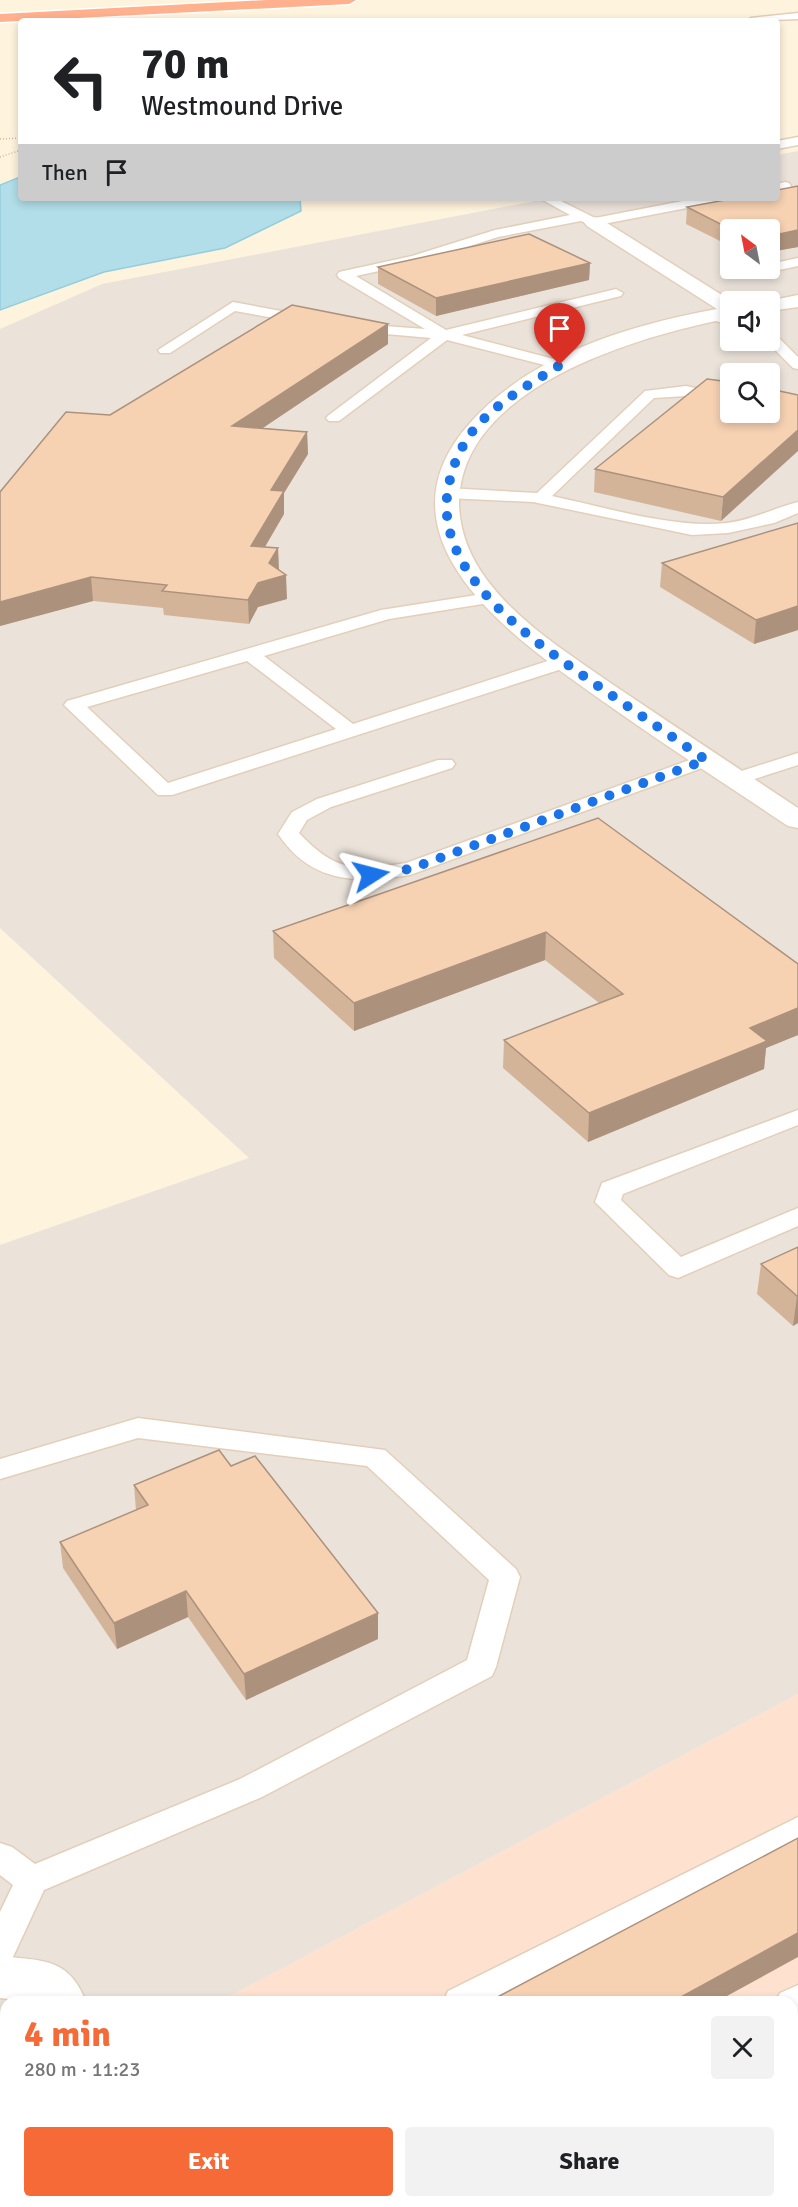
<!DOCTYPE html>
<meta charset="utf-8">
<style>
:root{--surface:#fff;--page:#f2f2f2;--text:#202124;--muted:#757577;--accent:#f56a36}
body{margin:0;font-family:Signika,sans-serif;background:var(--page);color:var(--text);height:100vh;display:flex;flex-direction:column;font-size:22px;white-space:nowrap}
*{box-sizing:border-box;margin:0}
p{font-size:20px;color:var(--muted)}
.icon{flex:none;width:33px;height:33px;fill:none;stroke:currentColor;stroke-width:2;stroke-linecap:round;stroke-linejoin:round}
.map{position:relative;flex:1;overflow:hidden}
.panel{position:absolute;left:0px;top:1996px;width:798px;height:212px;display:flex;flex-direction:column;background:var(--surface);border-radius:18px 18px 0 0;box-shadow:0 3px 9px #0003}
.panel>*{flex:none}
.banner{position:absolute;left:18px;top:18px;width:762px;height:183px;border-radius:6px;box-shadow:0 3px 9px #0003;background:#fff;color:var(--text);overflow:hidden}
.needle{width:39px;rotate:328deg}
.fabs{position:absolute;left:720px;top:219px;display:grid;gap:12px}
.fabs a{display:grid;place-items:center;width:60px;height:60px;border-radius:6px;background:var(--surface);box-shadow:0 3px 9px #0003;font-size:30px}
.pin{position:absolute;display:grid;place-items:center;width:51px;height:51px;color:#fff;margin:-62px -26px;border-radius:50% 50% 50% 0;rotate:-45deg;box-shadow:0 0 6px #0007}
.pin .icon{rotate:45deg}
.me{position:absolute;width:66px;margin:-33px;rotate:81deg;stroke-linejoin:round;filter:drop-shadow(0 0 4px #0008)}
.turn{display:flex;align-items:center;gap:21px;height:126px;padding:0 24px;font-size:27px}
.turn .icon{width:78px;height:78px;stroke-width:2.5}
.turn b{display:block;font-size:42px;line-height:51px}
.then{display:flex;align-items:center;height:57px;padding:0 24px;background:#0003;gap:12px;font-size:22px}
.round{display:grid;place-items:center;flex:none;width:63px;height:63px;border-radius:6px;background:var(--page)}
.head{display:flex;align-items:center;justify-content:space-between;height:102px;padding:0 24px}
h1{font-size:36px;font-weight:700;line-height:45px;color:var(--accent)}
.action{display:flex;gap:12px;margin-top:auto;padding:12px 24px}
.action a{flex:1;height:69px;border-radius:6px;background:var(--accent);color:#fff;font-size:24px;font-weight:700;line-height:69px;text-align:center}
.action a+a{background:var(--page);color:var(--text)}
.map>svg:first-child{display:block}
.commercial{fill:#ffe1d0}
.industrial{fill:#ebe3da;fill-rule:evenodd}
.water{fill:#b1dee9;stroke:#96cddc;stroke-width:1.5}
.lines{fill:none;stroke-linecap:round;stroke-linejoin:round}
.lane-casing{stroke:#e3cfb9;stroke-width:3}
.street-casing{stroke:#e3cfb9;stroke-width:3}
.highway-casing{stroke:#fff;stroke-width:3}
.path{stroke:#dab496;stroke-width:1.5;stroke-dasharray:1 2;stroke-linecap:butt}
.lane{fill:#fff;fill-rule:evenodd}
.street{fill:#fff;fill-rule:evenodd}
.highway{fill:#ffb18e;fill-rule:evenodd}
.wall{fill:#d4b499}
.shaded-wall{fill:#ac927d}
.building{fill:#f6d1b2;stroke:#ac927d;stroke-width:1.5}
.route{stroke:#1a73e8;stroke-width:10;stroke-dasharray:0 18}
</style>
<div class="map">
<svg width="798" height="2207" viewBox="0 0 798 2207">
<rect width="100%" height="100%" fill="#fef3dd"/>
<path class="commercial" d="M798 1694V2207H114V2202H792V2002H219Z"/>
<path class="industrial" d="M798 151V1694L219 2002H6V2202H114V2207H0V1245L249 1158 0 928V329L102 284 551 198H777V155ZM730 230H770V268H730ZM730 302H770V340H730ZM730 374H770V412H730Z"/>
<path class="water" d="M20 177 21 198H300L301 211 225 248 104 272 0 310V185Z"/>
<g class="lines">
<g class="lane-casing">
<g id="lane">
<path d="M798 13V19L746 21 751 18Z"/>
<path d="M798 137V145L777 149V141Z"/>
<path d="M785 182 789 183 791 186 789 189 777 192V184Z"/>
<path d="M539 198H555L595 218 698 198H724L718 202 593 226 581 221 498 237 420 262 356 276 446 330 616 289 623 293 621 296 462 335 565 362 567 365 565 368 560 369 447 340 339 421H329L326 418 329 415 431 338 352 331 350 328 352 325 357 324 425 329 339 278 337 275 339 272 412 256 495 230 570 215Z"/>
<path d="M798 258V266L770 272 764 268H770V264Z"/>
<path d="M233 302 308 316 315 320 308 324 235 311 170 353H160L158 350Z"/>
<path d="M713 311 730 317V326L708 318 706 315Z"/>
<path d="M775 338 780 339 798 357V369L793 368 770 345 769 340Z"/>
<path d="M686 386 730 395V403L686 396 654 398 552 496C604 507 675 529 727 523 752 520 774 508 798 502V513L774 523 728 533 692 535 533 502 447 498 439 493 447 488 537 493 645 391Z"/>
<path d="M489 593 495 594 498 598 495 602 389 619 264 656 353 724 557 658H571L573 662 571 666 172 795H158L64 705 67 701 381 610ZM247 661 336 729 168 783 87 707Z"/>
<path d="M798 753V765L736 785 729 783 726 779 729 775Z"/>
<path d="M706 754 713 756 716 760 713 764 410 875C356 883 312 884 278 834L292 812 317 799 438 760H452L455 764 452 768 331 807 307 820 299 833C336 872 355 871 406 863Z"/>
<path d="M798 1110V1125L623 1194 621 1200 681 1257 798 1208V1226L678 1278 669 1275 595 1202 602 1183Z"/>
<path d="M138 1418 385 1450 516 1569 520 1577 496 1667 492 1676 262 1797 44 1890 12 1959 0 1963V1912L13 1885 0 1875V1843L12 1847 35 1864 240 1779 467 1660 489 1580 367 1466 138 1438 0 1479V1459Z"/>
<path d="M798 1817V1847L493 2002H443L448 1991Z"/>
<path d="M798 1985V2017L792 2020V2002H775L780 1993Z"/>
<path d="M456 2202H496L498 2207H458Z"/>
</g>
</g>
<g class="street-casing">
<g id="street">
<path d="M593 217 599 218 733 302H730V318C639 336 458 387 459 505 460 533 470 557 487 580 519 623 569 654 612 684 674 726 736 767 798 808V828L788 826C730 787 672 750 614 709 528 648 363 543 470 423 531 354 630 325 717 309L587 226 584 222 587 218Z"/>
<path d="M798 295V307L770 311V302H763Z"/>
<path d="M0 1956C42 1961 69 1957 86 2002H34L0 1998Z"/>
<rect x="88" y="2202" width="52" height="5"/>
</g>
</g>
<g class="highway-casing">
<path id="highway" d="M266 0H356L349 4 0 22V14Z"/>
</g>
<g class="path">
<path d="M0 139 21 138"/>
<path d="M0 157 21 150"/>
</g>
<use href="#lane" class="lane"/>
<use href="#street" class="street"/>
<use href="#highway" class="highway"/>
</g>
<g class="wall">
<path d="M798 186V247L770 252V230H730V246L686 224 687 207Z"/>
<path d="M590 263 589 280 436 316 378 284V267Z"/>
<path d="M388 324V344L262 428 307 432 308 454 284 493V514L265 547 278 548 279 570 287 599 258 607 249 624 164 615 163 608 93 601 0 626Z"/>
<path d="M730 412 721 521 594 492 595 469Z"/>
<path d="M798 523V630L754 644 660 587 662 563Z"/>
<path d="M598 818 798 964V1035L766 1048 764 1069 588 1142 503 1068 504 1040 599 1003 545 960 354 1031 274 958 273 931Z"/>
<path d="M798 1247V1323L793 1326 757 1294 761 1264Z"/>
<path d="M231 1466 378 1613V1639L246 1700 188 1617 117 1649 63 1568 60 1542 136 1511 134 1485Z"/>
<path d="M527 2202H792L798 2207H529Z"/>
</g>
<g class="shaded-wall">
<path d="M798 230V247L770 252V236Z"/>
<path d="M590 263 589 280 436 316V298Z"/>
<path d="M388 324V344L233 448 232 426Z"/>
<path d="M798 430V451L721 521 723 497Z"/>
<path d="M307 432 308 454 284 493V514L252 569 251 546 271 490Z"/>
<path d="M278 548 279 572 286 575 287 599 258 607 249 624 248 600Z"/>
<path d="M91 577 93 601 0 626V602Z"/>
<path d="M798 606V630L754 644 756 620Z"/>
<path d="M546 932 545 960 354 1031V1003Z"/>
<path d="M798 1008V1035L766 1048 764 1069 588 1142 589 1113 750 1028Z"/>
<path d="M798 1295V1323L793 1326 797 1296Z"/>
<path d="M186 1591 188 1617 117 1649 114 1623Z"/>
<path d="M378 1613V1639L246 1700 244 1674Z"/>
<path d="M798 1933V1957L716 2002H672Z"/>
</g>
<g class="building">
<path d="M798 186V230L770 236V230H732L687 207 736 198H777V190Z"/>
<path d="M529 234 590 263 436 298 378 267Z"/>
<path d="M292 305 388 324 232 426 307 432 271 490 284 491 251 546 278 548 269 563 286 575 258 583 248 600 162 591 167 585 91 577 0 602V492L66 412 110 415Z"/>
<path d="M707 379 730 382V412H770V389L798 395V430L723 497 595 469Z"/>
<path d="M798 523V606L756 620 662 563Z"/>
<path d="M598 818 798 964V1008L750 1028 767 1041 589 1113 504 1040 623 994 546 932 354 1003 273 931Z"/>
<path d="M798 1247V1295L797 1296 761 1264Z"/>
<path d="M219 1450 231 1466 255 1456 378 1613 244 1674 186 1591 114 1623 60 1542 148 1505 134 1485Z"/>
<path d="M798 1838V1933L672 2002H488Z"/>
<path d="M798 2022V2207H552L548 2202H792V2025Z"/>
</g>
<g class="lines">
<path class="route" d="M371 875 410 869 706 760C671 736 636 712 601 688 538 644 433 577 448 489 452 466 461 445 476 427 499 401 532 383 560 365"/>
</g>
</svg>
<div class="fabs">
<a><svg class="needle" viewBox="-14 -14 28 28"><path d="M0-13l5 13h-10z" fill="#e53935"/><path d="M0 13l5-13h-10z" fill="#757577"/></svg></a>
<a><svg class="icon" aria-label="sound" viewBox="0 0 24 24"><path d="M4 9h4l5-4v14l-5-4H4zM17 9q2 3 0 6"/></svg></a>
<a><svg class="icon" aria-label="search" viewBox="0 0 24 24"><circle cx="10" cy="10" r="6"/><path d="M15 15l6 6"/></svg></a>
</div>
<div class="pin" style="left:560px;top:365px;background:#d93025"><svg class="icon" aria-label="arrive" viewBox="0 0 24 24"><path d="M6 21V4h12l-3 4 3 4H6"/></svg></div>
<svg class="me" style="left:371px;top:875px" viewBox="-20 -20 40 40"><path d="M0-17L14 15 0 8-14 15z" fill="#1a73e8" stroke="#fff" stroke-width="4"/></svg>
<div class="banner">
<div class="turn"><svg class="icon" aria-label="left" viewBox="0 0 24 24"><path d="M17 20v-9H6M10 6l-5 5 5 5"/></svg><div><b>70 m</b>Westmound Drive</div></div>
<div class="then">Then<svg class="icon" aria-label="arrive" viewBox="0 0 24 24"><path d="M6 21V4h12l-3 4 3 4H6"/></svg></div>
</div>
<section class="panel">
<div class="head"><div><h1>4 min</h1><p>280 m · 11:23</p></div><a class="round"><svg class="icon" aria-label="close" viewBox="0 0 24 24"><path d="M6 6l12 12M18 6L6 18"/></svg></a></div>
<div class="action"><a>Exit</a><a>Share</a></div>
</section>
</div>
